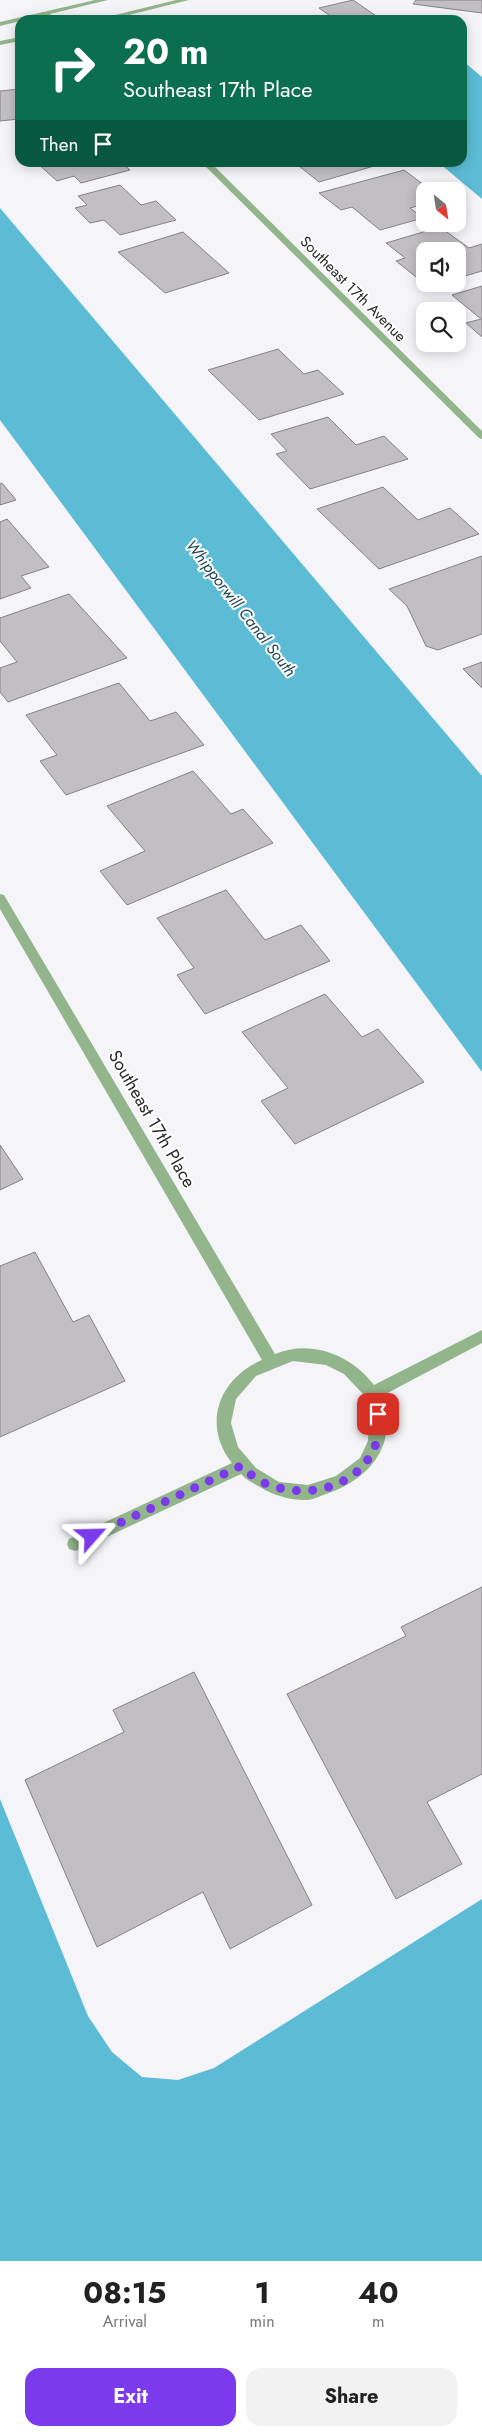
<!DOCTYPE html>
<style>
:root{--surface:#fff;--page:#f2f2f2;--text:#222;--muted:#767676;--accent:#7c3aed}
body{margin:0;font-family:Jost,sans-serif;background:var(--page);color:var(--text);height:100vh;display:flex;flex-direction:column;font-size:19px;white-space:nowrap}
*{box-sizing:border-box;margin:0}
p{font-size:16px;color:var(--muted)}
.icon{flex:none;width:28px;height:28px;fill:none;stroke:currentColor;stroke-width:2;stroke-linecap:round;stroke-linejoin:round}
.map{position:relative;height:2261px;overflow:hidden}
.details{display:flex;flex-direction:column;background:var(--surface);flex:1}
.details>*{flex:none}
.hud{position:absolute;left:15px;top:15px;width:452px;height:152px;border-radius:15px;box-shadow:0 2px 12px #0003;background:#0b6e4f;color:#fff;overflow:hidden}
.needle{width:32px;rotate:150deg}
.fabs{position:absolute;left:416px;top:182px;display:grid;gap:10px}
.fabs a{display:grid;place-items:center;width:50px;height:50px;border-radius:10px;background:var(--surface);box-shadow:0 2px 12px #0003;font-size:25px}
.pin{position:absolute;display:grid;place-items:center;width:42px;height:42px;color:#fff;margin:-21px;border-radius:10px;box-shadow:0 2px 8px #0006}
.me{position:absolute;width:55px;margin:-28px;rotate:65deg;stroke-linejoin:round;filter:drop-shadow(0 0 4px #0008)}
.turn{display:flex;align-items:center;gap:18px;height:105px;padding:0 25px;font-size:22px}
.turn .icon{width:65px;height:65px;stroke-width:2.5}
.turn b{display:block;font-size:35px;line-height:42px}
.then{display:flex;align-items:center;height:48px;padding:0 25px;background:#0003;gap:10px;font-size:19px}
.eta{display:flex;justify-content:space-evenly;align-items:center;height:85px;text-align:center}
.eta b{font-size:30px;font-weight:700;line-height:35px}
.action{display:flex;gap:10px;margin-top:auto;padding:10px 25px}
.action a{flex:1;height:58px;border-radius:15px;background:var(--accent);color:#fff;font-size:20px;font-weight:700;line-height:58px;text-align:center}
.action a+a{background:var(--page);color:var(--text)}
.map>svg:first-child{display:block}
.water{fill:#5cbcd5}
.building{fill:#c2bfc3;stroke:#858285}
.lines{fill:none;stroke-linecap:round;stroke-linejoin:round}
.minor{fill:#93b58b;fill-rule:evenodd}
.tertiary{fill:#93b58b;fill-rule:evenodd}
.route{stroke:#7c3aed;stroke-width:9;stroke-dasharray:0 16.2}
.labels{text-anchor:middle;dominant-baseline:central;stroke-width:4;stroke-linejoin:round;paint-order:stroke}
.far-street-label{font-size:15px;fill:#29292a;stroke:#fff}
.far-water-label{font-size:16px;font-style:italic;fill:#1c4752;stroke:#fff}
.street-label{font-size:18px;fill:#29292a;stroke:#fff}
</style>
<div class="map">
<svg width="482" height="2261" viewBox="0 0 482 2261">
<rect width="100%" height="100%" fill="#f5f4f9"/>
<g class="water">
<path d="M463 61 482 77V199L439 163 462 162Z"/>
<path d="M0 208 482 776V1072L0 420Z"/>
<path d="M0 1799 88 2016 112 2052 142 2077 178 2080 214 2068 482 1899V2261H0Z"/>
</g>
<g class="building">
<path d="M353 0 382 20H309L329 15 319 8Z"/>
<path d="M416 0H482V13L413 4Z"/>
<path d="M20 89V122L19 119 0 121V91Z"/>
<path d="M36 162H121L130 170 81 183 74 176 57 181Z"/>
<path d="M294 162H379L381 164 319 182Z"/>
<path d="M404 170 432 191H425V204L410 208 423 218 380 230 352 207 341 210 319 193Z"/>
<path d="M120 185 141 205 156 201 176 220 120 235 104 220 90 223 75 208 87 205 78 196Z"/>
<path d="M440 227 469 248 482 244V271L458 278V251H425V284L396 261 405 258 386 243Z"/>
<path d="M183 232 229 273 165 293 118 252Z"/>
<path d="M482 286V337L466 323 481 319 452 295Z"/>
<path d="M278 349 304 374 318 370 344 394 259 420 208 370Z"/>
<path d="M328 417 356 445 384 436 408 459 310 489 276 454 287 451 271 434Z"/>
<path d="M2 483 16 500 0 505V484Z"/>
<path d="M383 487 418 520 450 508 479 534 379 569 317 509Z"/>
<path d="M7 519 49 567 21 576 31 588 0 599V522Z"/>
<path d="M482 556V634L438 650 426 646 407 606 389 589Z"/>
<path d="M69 594 127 658 8 702 0 692V668L17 662 0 641V618Z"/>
<path d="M482 662V688L463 669Z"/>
<path d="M119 683 150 721 176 712 204 745 66 795 40 761 57 755 26 715Z"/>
<path d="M193 771 231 814 243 809 273 843 127 905 100 871 145 851 107 806Z"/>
<path d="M226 890 265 940 301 925 330 961 205 1014 177 975 194 968 157 918Z"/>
<path d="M325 994 362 1037 378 1029 424 1082 295 1144 261 1101 288 1088 242 1032Z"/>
<path d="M0 1145 23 1179 0 1190Z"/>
<path d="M35 1252 73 1322 89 1315 125 1381 0 1437V1266Z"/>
<path d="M482 1587V1774L427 1802 462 1864 396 1899 287 1694 406 1636 401 1627Z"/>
<path d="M194 1672 312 1905 230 1949 203 1892 97 1947 25 1780 124 1732 113 1710Z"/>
</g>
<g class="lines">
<g class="minor">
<path d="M42 12H48L56 20H48L41 14Z"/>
<path d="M201 162H210L482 431V439L479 438Z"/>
<path d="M0 894 4 895 275 1354C310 1339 351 1354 374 1385L482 1330V1343L380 1397C401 1443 369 1480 326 1494 320 1496 314 1499 308 1500 291 1501 273 1495 260 1487 253 1483 246 1480 241 1474L81 1549 75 1551 69 1549 67 1544 69 1539 232 1463C201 1424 220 1378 262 1360L0 909ZM293 1361 326 1365 344 1374 363 1394 369 1414 368 1441 360 1458 336 1476 308 1485 279 1482 256 1468 238 1447 231 1423 236 1399 256 1376Z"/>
</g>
<g class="tertiary">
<path d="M95 0H108L0 26V22Z"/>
<path d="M176 0H189L109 20H95Z"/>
<path d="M20 37V41L0 45V41Z"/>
</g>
</g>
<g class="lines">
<path class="route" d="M92 1536 241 1466C247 1471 254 1478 262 1482 305 1502 365 1488 378 1437 380 1430 378 1421 378 1414"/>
</g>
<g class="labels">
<g class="far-street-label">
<text transform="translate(353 289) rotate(45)">Southeast 17th Avenue</text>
</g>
<g class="far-water-label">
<text transform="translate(241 608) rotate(52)">Whipporwill Canal South</text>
</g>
<g class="street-label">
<text transform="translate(152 1119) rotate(60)">Southeast 17th Place</text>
</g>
</g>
</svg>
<div class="fabs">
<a><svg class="needle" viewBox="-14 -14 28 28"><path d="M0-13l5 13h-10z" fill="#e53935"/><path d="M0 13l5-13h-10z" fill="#767676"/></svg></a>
<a><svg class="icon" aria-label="sound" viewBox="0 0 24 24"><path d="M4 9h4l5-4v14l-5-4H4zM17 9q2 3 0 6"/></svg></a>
<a><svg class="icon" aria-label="search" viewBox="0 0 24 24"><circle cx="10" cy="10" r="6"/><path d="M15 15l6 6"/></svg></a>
</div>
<div class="pin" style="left:378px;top:1414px;background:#d93025"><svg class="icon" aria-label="arrive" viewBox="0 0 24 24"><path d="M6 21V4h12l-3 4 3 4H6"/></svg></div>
<svg class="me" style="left:92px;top:1536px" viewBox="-20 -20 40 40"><path d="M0-17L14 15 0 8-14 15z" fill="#7c3aed" stroke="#fff" stroke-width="4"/></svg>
<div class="hud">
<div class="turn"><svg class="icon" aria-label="right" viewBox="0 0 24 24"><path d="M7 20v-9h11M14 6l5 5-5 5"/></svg><div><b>20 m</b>Southeast 17th Place</div></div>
<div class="then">Then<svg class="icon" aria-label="arrive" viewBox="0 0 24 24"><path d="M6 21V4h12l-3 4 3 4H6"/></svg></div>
</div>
</div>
<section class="details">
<div class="eta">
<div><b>08:15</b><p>Arrival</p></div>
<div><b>1</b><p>min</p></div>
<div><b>40</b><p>m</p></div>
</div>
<div class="action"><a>Exit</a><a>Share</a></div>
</section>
